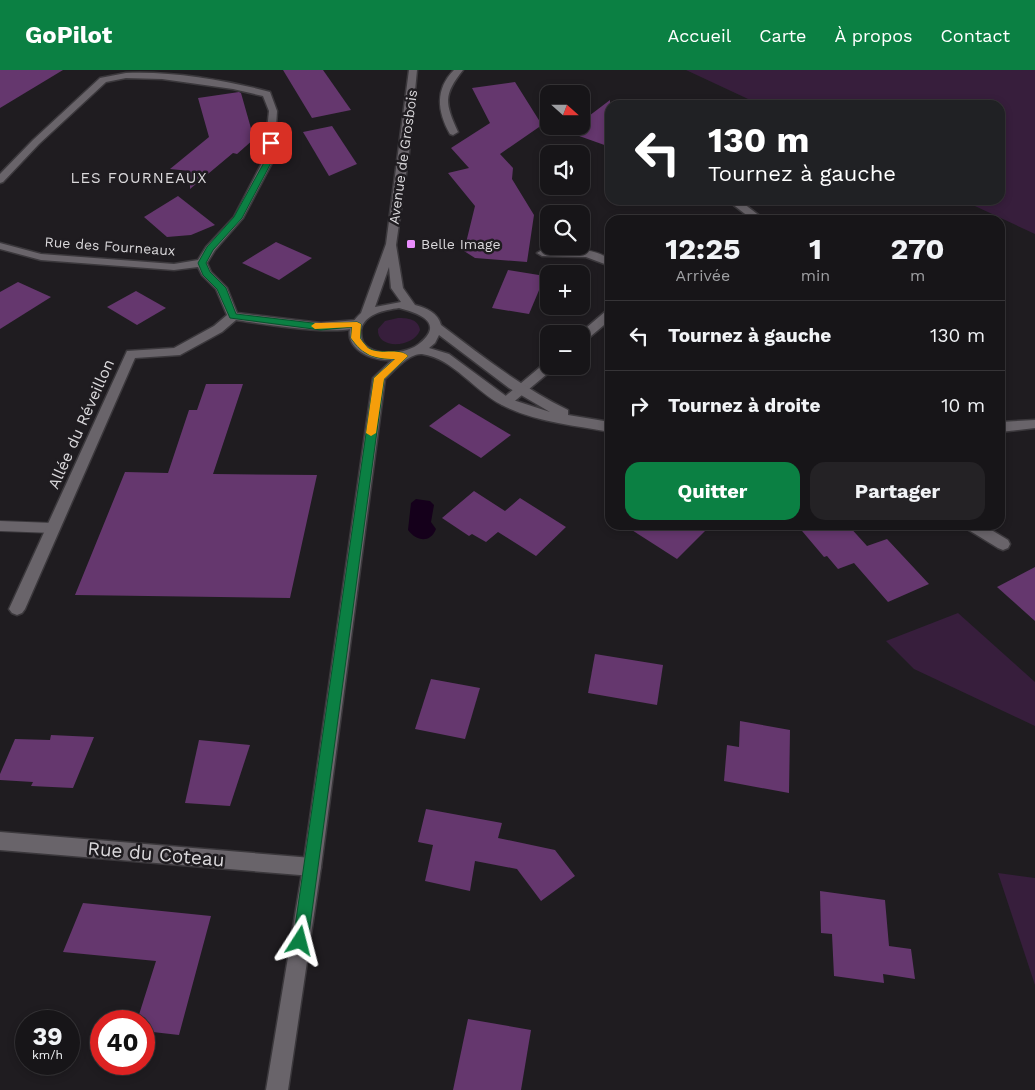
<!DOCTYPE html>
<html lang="fr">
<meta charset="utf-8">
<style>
:root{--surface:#171518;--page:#242225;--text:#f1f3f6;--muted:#9e9fa2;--line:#363437;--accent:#0b8043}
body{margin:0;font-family:"Work Sans",sans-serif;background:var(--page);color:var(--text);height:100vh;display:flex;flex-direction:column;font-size:19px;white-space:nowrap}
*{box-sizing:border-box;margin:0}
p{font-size:16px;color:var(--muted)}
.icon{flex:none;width:28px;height:28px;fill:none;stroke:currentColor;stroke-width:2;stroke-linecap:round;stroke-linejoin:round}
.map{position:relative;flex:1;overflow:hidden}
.side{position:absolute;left:605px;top:145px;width:400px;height:315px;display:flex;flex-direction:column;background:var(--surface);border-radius:15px;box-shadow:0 2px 8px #0003,0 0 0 1px var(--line)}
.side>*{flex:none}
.top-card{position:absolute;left:605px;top:30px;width:400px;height:105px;border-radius:15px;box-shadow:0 2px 8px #0003,0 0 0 1px var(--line);background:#202124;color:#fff;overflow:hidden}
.needle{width:32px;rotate:111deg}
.buttons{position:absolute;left:540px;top:15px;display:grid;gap:10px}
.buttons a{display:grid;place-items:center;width:50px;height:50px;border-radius:10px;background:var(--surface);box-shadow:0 2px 8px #0003,0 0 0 1px var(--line);font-size:25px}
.speed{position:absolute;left:15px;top:940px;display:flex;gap:10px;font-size:25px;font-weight:700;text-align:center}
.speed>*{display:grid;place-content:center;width:65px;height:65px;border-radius:50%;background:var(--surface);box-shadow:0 2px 8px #0003,0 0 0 1px var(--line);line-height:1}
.speed small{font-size:12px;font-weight:400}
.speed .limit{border:8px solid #d22;background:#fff;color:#111}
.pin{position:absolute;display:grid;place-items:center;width:42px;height:42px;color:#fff;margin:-21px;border-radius:10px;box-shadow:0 2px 8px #0006}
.me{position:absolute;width:55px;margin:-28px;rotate:9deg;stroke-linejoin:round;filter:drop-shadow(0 0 4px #0008)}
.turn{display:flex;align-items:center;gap:18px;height:105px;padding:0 20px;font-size:22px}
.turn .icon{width:65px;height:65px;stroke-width:2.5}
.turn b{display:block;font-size:35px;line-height:42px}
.eta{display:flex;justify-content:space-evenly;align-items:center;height:85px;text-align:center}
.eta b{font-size:30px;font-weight:700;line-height:35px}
.primary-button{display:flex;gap:10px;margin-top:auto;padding:10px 20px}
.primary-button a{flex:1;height:58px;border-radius:15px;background:var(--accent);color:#fff;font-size:20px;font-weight:700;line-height:58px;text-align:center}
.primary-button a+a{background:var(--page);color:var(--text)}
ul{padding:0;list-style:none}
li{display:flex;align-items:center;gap:15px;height:70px;padding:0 20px;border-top:1px solid var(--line)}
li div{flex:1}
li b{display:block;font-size:19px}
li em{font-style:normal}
header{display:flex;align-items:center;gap:30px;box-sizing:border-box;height:70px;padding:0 25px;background:var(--accent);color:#fff}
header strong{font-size:24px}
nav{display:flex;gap:28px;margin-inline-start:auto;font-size:18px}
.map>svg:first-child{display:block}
.green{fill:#371e3c}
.water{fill:#15001b}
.building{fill:#65376e}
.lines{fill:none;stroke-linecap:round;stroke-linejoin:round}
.service-casing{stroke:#3b383c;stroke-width:2}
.minor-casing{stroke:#3b383c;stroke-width:3}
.tertiary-casing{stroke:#3b383c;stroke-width:3}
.service{fill:#69646a;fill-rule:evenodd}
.minor{fill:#69646a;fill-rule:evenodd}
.tertiary{fill:#69646a;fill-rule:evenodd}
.route{fill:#0b8043;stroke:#07532c}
.slow{fill:#f59e0b}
.poi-dot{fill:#ea8dfd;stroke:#1f1c20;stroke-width:2}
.labels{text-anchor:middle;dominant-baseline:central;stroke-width:5;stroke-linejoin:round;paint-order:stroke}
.far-street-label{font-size:14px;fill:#dad8db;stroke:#1f1c20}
.far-poi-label{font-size:14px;fill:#dad8db;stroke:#1f1c20;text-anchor:start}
.far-neighbourhood-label{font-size:15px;letter-spacing:1px;fill:#dad8db;stroke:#1f1c20}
.street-label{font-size:16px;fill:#dad8db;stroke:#1f1c20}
.near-street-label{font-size:19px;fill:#dad8db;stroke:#1f1c20}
</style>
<header>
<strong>GoPilot</strong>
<nav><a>Accueil</a><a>Carte</a><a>À propos</a><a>Contact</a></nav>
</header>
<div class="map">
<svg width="1035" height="1020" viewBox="0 0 1035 1020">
<rect width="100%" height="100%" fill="#1f1c20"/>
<g class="green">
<path d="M686 0H1035V164L962 130H1000V35H761Z"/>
<path d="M398 248C408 248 418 249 420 260 414 278 376 280 378 259L385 251Z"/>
<path d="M958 543 1035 612V656L914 599 886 571Z"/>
<path d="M998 803 1035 808V915Z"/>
</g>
<path class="water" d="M416 429 430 431 434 435 431 452 436 459C430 474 416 471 408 460L411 433Z"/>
<g class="building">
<path d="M0 0H63L0 38Z"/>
<path d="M283 0H323L351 40 312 48Z"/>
<path d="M515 12 542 55 500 84 513 98 512 109 534 145 527 192 475 188 464 181 475 136 448 103 469 98 451 78 490 53 472 18Z"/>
<path d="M239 22 241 23 254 69 237 84 233 83 190 119V101L170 99 209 67 198 28Z"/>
<path d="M610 30V77L568 62 575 56H581V52Z"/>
<path d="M332 56 357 94 329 106 303 62Z"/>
<path d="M178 126 215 155 191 165 167 167 144 147Z"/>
<path d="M276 172 312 188 279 210 242 193Z"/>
<path d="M508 200 545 206 529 244 492 238Z"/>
<path d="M18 212 51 227 0 259V222Z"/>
<path d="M136 221 166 238 137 255 107 237Z"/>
<path d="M206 314H243L213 404 317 405 290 528 75 525 125 402 168 403 189 340H197Z"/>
<path d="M459 334 511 365 481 388 429 356Z"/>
<path d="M474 421 505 441 520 428 566 457 536 486 498 462 486 472 472 464 469 466 442 448Z"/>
<path d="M624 455H711L677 489Z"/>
<path d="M797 455H848L867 476 887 469 929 514 888 532 854 493 838 499 827 486 824 487Z"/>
<path d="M1035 497V551L997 517Z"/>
<path d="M595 584 663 595 657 635 588 623Z"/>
<path d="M431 609 480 618 465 669 415 659Z"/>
<path d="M740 651 790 660 789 723 724 711 727 675 739 677Z"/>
<path d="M51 665 94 667 73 718 31 716 33 712 0 710V704L15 669 50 670Z"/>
<path d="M199 670 250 675 230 736 185 733Z"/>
<path d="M426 739 502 753 498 768 555 780 575 806 541 831 517 799 475 791 470 821 425 811 433 775 418 772Z"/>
<path d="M820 821 885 830 889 876 911 879 915 909 883 904 884 913 834 906 832 864 821 863Z"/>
<path d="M83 833 211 846 179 965 144 961V951H137L156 891 63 882Z"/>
<path d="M468 949 531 960 521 1020H453Z"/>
</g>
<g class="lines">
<g class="service-casing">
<path id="service" d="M0 451 53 453 58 454 60 458 58 462 53 463 0 461Z"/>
</g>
<g class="minor-casing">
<g id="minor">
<path d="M454 0H463C443 25 445 33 458 62L453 65 450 64C437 41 435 19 454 0Z"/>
<path d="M126 3C172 1 226 10 270 22L277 41 274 89 243 148 215 180 207 193 211 202 227 218 237 243 321 253 357 250 363 254C350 269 257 253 236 250L222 262 180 285 135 288 25 539 22 543 17 545 12 543 9 539 127 281 174 278 214 256 227 245 216 219 202 205 198 197 174 200 41 190 0 179V173L41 184 174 194 198 190 206 177 234 147 264 89 269 41 263 26 233 19 162 9 126 8 106 12 39 74 3 112 0 113V104L33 70 100 8Z"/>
<path d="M727 130H739L765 150H753Z"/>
<path d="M569 179C583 179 597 181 610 189V196L586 187 542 186 537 183 542 180Z"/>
<path d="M610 240V250L585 271 581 272V264H579L606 241Z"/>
<path d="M549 292V296H555L553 299 510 335H502L500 332 502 329 545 293Z"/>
<path d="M965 455H983L1008 470 1010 474 1008 478 1003 480 998 478 967 459Z"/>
<path d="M0 762 312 788 319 790 321 797 319 804 312 806 0 780Z"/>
</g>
</g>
<g class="tertiary-casing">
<g id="tertiary">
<path d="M409 0H417L409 83 396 175 403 218 415 235C427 238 438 243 441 255 482 286 521 317 568 340V345L610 352V362C574 355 535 352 502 335 474 321 454 289 422 284 409 283 394 301 385 309L321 797 288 1020H266L303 797 373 308 392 290C364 292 332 269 361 243L386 174ZM389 197 391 218 401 232 375 237ZM399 238C418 243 445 252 420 273 408 284 374 288 363 272 361 268 361 264 361 260 364 244 385 240 399 238ZM439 265 509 318 550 342 510 329 449 284 429 278 435 273Z"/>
<path d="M1035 350V358L1000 362V352Z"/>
</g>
</g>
<use href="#service" class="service"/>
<use href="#minor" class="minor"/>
<use href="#tertiary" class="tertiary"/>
</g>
<path class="route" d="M268 71 274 73 273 89 242 148 213 180 206 193 210 202 226 218 236 244 321 254 357 252 361 254 360 268C362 271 365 275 368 278 380 286 398 277 408 286L384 309 308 871 306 876 300 879 295 876 293 871 374 308 395 289C374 289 363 285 351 268L352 257 321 260 230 248 217 219 203 205 198 193 207 177 234 147 266 89Z"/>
<path class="slow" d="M357 252 361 254 360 268C362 271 365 275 368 278 380 286 398 277 408 286L384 309 376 363 371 366 366 363 374 308 395 289C374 289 363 285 351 268L352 257 315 259 311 256 315 253Z"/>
<rect class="poi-dot" x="406" y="169" width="10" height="10" rx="2.5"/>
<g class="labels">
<g class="far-street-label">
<text transform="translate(403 87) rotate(-82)">Avenue de Grosbois</text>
<text transform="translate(110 176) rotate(4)">Rue des Fourneaux</text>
</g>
<g class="far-poi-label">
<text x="421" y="174">Belle Image</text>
</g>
<g class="far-neighbourhood-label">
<text x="139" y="108">LES FOURNEAUX</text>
</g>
<g class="street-label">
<text transform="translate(81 354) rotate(-66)">Allée du Réveillon</text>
</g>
<g class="near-street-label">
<text transform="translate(156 784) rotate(5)">Rue du Coteau</text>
</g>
</g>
</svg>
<div class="buttons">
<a><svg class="needle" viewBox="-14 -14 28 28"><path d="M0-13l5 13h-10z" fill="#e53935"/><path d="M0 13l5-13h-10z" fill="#9e9fa2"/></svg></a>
<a><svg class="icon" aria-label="sound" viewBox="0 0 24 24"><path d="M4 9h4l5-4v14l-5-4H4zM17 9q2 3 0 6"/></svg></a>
<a><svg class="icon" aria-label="search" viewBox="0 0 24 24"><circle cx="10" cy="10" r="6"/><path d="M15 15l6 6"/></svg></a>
<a>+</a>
<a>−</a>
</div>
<div class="speed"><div>39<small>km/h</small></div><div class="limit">40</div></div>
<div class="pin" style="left:271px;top:73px;background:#d93025"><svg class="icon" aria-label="arrive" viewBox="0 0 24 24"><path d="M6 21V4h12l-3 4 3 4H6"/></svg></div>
<svg class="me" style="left:300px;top:871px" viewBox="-20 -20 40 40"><path d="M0-17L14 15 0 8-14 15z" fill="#0b8043" stroke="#fff" stroke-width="4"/></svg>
<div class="top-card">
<div class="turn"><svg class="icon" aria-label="left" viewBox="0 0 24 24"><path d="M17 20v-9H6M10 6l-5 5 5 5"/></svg><div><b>130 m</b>Tournez à gauche</div></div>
</div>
<section class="side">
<div class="eta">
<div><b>12:25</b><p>Arrivée</p></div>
<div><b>1</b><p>min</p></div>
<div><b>270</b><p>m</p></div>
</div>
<ul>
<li><svg class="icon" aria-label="left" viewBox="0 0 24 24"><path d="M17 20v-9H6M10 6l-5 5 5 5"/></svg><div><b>Tournez à gauche</b></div><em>130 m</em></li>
<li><svg class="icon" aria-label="right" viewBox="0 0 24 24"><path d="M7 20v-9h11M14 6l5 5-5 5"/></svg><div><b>Tournez à droite</b></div><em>10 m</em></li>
</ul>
<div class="primary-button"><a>Quitter</a><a>Partager</a></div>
</section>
</div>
